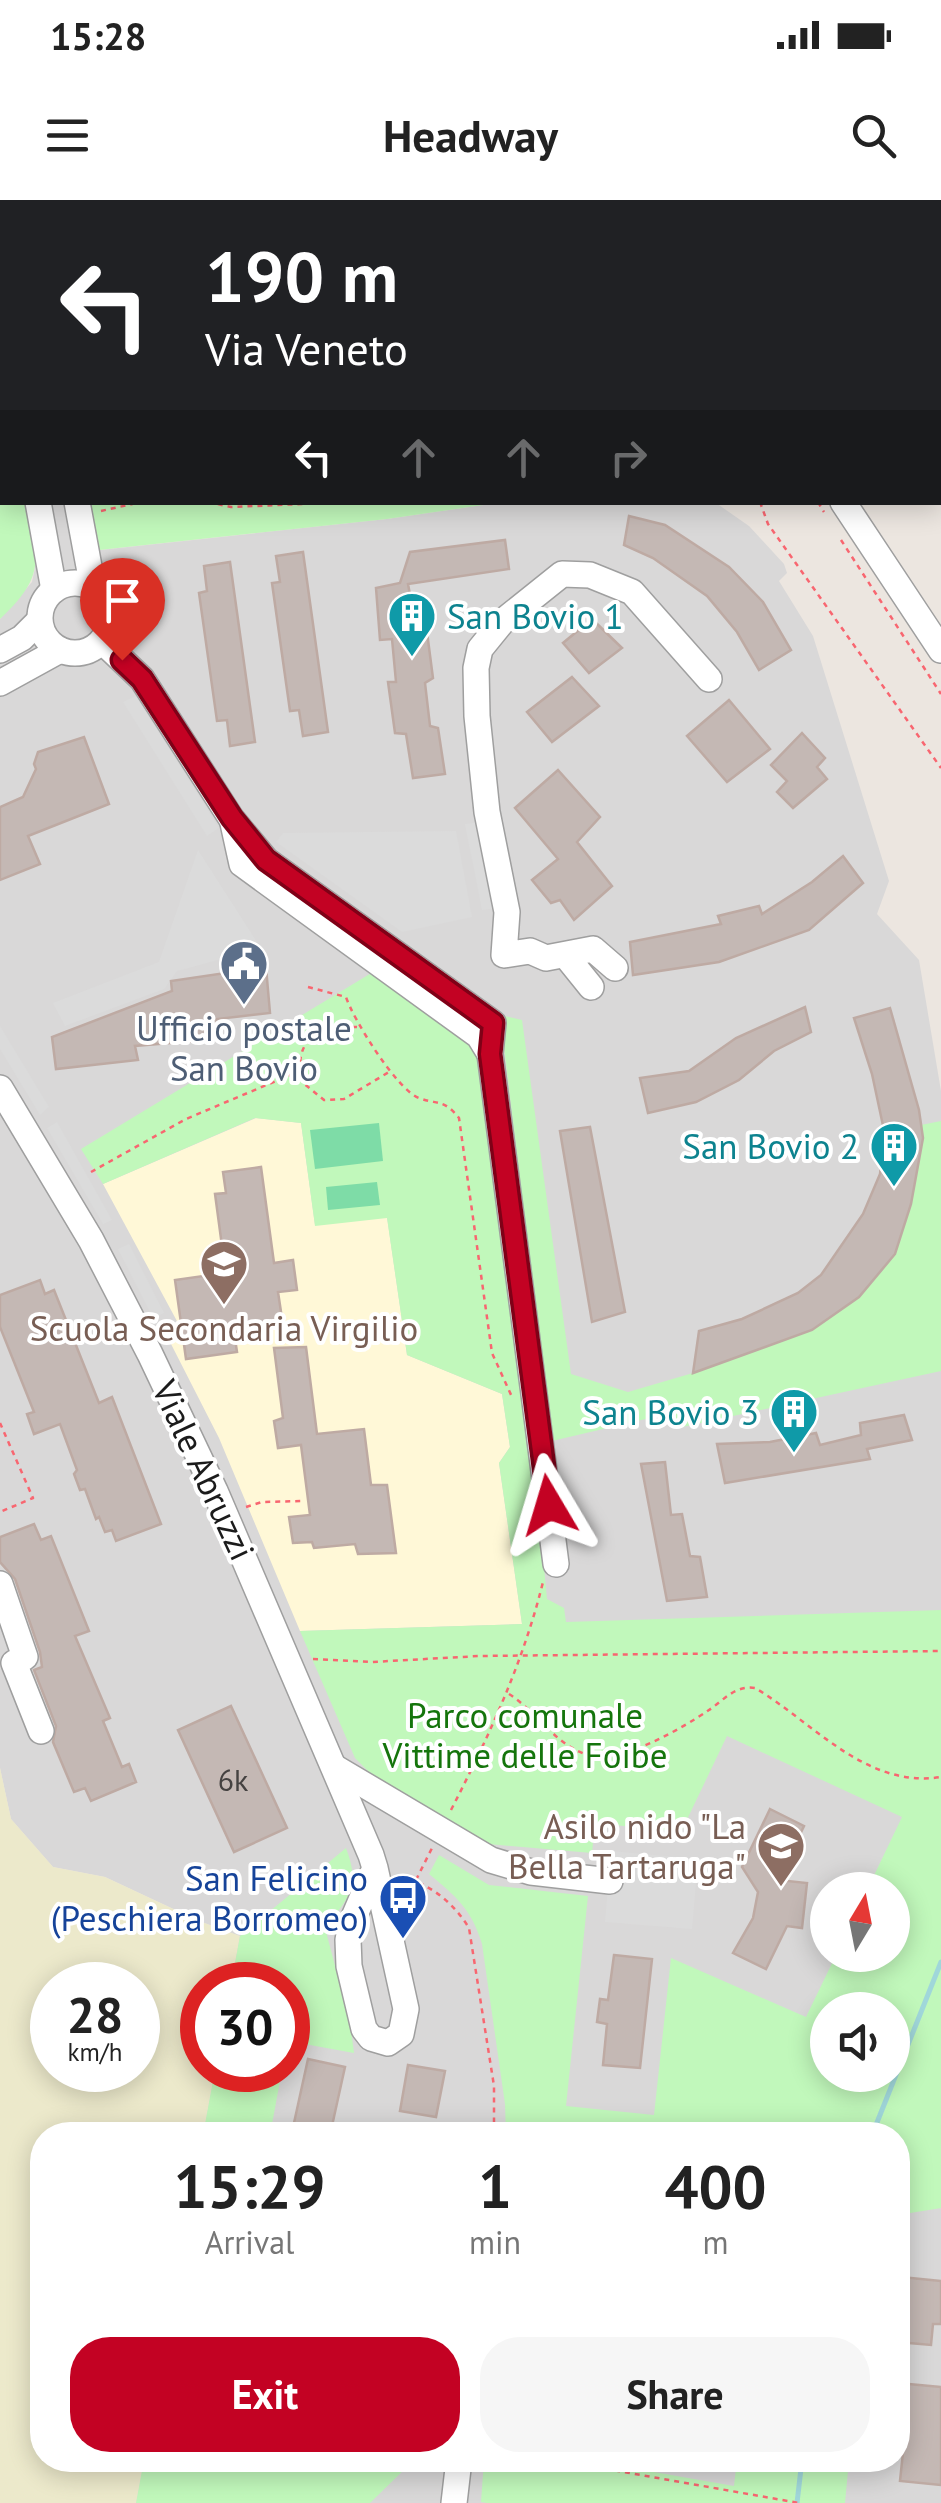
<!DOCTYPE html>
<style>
:root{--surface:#fff;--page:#f6f6f6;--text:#222;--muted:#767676;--accent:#c30223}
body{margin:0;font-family:"PT Sans",sans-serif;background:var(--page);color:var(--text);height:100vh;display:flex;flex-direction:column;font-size:38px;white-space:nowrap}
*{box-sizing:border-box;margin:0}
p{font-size:32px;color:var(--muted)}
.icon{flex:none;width:55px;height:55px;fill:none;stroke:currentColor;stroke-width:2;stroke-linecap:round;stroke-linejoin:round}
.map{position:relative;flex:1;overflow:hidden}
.panel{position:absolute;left:30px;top:1922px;width:880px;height:350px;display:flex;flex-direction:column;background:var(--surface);border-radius:40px;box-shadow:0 5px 25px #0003}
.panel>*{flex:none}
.guide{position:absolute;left:0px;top:0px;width:942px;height:305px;box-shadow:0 5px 25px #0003;background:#202124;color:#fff;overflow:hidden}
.needle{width:65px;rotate:10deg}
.buttons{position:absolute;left:810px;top:1672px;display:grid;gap:20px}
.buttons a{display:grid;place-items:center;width:100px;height:100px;border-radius:50%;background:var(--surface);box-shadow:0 5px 25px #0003;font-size:50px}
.speed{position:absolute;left:30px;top:1762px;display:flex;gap:20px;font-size:50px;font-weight:700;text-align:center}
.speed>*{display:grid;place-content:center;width:130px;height:130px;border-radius:50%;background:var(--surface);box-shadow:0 5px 25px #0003;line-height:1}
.speed small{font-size:25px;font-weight:400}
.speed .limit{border:15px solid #d22;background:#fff;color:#111}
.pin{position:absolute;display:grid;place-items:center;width:85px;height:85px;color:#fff;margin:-102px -42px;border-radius:50% 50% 50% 0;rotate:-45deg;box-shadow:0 0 10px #0007}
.pin .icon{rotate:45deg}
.me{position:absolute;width:110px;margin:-55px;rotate:353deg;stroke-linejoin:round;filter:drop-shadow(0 0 8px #0008)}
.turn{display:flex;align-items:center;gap:35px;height:210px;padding:0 40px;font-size:45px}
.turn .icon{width:130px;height:130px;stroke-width:2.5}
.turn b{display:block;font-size:70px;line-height:85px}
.lanes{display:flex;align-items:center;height:95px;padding:0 40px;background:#0003;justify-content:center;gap:50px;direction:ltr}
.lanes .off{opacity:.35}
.eta{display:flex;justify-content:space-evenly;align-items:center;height:170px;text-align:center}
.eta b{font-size:60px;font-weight:600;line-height:70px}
.action{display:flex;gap:20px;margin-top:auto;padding:20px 40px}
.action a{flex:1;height:115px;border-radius:40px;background:var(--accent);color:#fff;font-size:40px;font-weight:600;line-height:115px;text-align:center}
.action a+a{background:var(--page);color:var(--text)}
.status{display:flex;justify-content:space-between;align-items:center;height:70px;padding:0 50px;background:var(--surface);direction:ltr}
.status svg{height:28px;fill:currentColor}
header{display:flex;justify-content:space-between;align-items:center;height:130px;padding:0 40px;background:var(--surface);font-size:45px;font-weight:600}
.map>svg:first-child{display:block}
.residential{fill:#d9d8d8;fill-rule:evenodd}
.education{fill:#fff8d7}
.farmland{fill:#ece9cb;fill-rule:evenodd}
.park{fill:#c1f8bb;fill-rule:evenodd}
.pitch{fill:#7edca7}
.parking{fill:#dbdbdb}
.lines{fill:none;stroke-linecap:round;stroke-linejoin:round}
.stream{stroke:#a0d7da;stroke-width:5}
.building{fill:#c4b8b4;stroke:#beaaa3;stroke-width:2.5}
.minor-casing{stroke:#9f9f9f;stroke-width:28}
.path{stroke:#f86670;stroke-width:2.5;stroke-dasharray:5 5;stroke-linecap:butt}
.minor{stroke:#fff;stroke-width:25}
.route-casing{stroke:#7f0117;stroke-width:25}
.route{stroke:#c30223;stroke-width:18}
.labels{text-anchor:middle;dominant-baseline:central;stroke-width:8;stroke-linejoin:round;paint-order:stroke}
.number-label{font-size:30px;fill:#454241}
.culture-label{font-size:35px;fill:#0d838f;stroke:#fff;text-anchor:end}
.service-label{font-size:35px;fill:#4e5e75;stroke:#fff}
.education-label{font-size:35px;fill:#785e54;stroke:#fff}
.street-label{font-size:35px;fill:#1b1b1b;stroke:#fff}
.park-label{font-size:35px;fill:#15750c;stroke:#fff}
.transit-label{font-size:35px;fill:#164399;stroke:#fff;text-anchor:end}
</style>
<div class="status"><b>15:28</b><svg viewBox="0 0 49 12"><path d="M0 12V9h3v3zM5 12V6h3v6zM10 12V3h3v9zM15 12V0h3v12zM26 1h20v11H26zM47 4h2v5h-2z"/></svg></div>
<header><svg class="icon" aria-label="menu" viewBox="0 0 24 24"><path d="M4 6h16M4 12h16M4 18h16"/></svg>Headway<svg class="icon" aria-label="search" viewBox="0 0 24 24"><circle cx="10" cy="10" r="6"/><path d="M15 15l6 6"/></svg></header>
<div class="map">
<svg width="941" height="2303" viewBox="0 0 941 2303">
<rect width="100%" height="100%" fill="#ece6e0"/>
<g class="residential">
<path d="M0 0H314V2H2V167Z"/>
<path d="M27 303H91L100 350 387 319 497 303H716L749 326 784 364 787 373 779 381 813 436 889 681 877 714 919 760 941 891V2303H136L144 2260H898V1935H203L215 1870H288V1785H231L239 1736 199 1721 105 1677 53 1667 11 1619 0 1568V419L32 382 37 358ZM828 1690H892V1755H828ZM828 1810H892V1875H828Z"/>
</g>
<path class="education" d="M256 918 301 923 315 1025 387 1017 407 1155 502 1194 510 1247 499 1263 522 1424 300 1431 219 1238 171 1144 178 1123 103 984Z"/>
<path class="farmland" d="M0 1568 11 1619 53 1667 105 1677 199 1721 240 1736 231 1785H202V1870H215L203 1935H42V2260H144L136 2303H0ZM52 1785H138V1870H52Z"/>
<g class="park">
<path d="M0 145 2 302 28 303C38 360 46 376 0 419Z"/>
<path d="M91 303V302L497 303 387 319 99 350Z"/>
<path d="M373 772 476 845 542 1346 547 1399 564 1408 566 1422 941 1410V2008L898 2015V1935H506L505 1904 482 1744C472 1710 456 1696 429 1674L439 1655 489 1685 588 1696 566 1906 654 1915 671 1758 806 1817 836 1755H892V1690H867L902 1617 727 1536 681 1632 595 1623 592 1653 488 1644 374 1577 355 1558 300 1431 522 1424 499 1263 510 1247 502 1194 407 1155 387 1018 315 1026 301 923 255 918 103 984 81 949ZM828 1810H892V1875H828Z"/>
<path d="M500 815 522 820 571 1174 628 1192 693 1173 812 1130 859 1097 895 1054 923 938 921 925 941 921V1171L678 1228 667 1214 552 1241Z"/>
<path d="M346 1648C361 1688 349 1697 325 1728L350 1822 354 1853 288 1841V1785H231L240 1736Z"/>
<path d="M215 1870H282L270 1935H203Z"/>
<path d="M144 2260H414L370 2303H136Z"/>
<path d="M484 2260H585L734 2286 737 2260H849L845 2303H487L481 2302Z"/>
</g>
<g class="pitch">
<path d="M379 923 383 961 315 969 310 930Z"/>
<path d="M377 982 380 1005 328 1010 326 987Z"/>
</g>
<g class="parking">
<path d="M136 496 219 628 207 636 123 502Z"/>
<path d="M480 622 496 708 482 710 465 624Z"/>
<path d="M456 631 472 717 402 732 276 642 283 633Z"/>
<path d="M198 650 258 744 225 758 177 771 164 789 65 826 53 803 159 762Z"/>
<path d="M0 826 49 907 40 915 0 849Z"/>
<path d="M57 922 112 1020 103 1024 47 928Z"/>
<path d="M129 1044 164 1113 153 1118 118 1049Z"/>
<path d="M611 1651 698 1659 692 1729 605 1722Z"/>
</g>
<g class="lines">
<g class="stream">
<path d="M872 1935 941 1762"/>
<path d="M797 2303 802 2260"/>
</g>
</g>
<g class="building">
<path d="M629 316 665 325 729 367 763 402 791 450 759 470 737 432 707 396 653 358 624 345Z"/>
<path d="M505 340 509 369 408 384 417 432H427L433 478 425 483 430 526 438 528 445 574 413 578 406 534 395 533 388 482H396L392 439 380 440 376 388 400 383 410 352Z"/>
<path d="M303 352 328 532 303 536 299 510 290 511 272 383 280 382 276 356Z"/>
<path d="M230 362 255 542 230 546 227 520 217 521 199 393 207 391 204 366Z"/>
<path d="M592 419 622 448 589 473 563 443Z"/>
<path d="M572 477 599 506 552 542 527 512Z"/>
<path d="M729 500 770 549 727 582 687 536Z"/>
<path d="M802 533 825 558 817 567 827 579 793 608 777 592 787 581 771 565Z"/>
<path d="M84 537 109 604 28 636 40 664 0 680V607L23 597 36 569 34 564 38 552Z"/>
<path d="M558 570 600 617 577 642 612 686 574 720 560 700 551 703 532 680 558 659 515 608Z"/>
<path d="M843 656 863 683 809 730 719 762 633 775 630 742 721 724 718 716 759 706 762 714 812 682Z"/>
<path d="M266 767 270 813 217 819V835L194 841 135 846 138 860 56 869 52 837 172 791 171 781Z"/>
<path d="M805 807 811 832 774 851 739 880 696 902 648 913 640 878 689 871 736 838Z"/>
<path d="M890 808 919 910 923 938 911 1004 895 1054 859 1097 812 1130 693 1173 699 1131 742 1119 798 1093 821 1075 863 1014 880 974 885 935 872 874 854 818Z"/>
<path d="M590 927 625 1112 592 1122 560 931Z"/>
<path d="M261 967 274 1063 293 1060 297 1090 278 1092 283 1125 234 1132 237 1152 186 1159 175 1080 218 1074 214 1048 222 1046 215 994 226 993 223 972Z"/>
<path d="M40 1080 45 1094 54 1090 99 1203 112 1197 161 1324 116 1341 112 1330 105 1332 99 1317 96 1319 85 1289 80 1290 74 1274 77 1270 60 1224 34 1234 27 1214 34 1212 0 1127V1095Z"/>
<path d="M306 1147 317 1234 364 1229 371 1285H387L396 1353 358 1354 355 1344 314 1348 312 1342 293 1343 289 1317 310 1315 301 1245 278 1248 274 1221 283 1218 274 1148Z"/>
<path d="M904 1215 912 1240 867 1249 870 1259 725 1283 717 1244 770 1242 816 1233 820 1245 861 1235 860 1223Z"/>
<path d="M665 1262 671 1315 682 1314 690 1356 700 1357 707 1397 667 1401 641 1264Z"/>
<path d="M34 1324 41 1340 51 1336 89 1431 75 1436 110 1518 103 1521 122 1567 129 1564 136 1582 91 1601 85 1588 74 1592 53 1542 56 1526 34 1470 42 1467 40 1452 15 1379 0 1362V1337Z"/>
<path d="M231 1506 287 1628 234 1652 178 1530Z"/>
<path d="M770 1609 804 1626 778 1680 807 1683 802 1728 787 1726 766 1769 733 1753 753 1718 758 1692 742 1667Z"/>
<path d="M614 1755 652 1759 640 1868 603 1865 607 1824 597 1822 600 1799 608 1800Z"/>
<path d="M308 1859 345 1867 330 1935 292 1932Z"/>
<path d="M408 1865 445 1871 436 1917 400 1911Z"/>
<path d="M901 2077 941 2081V2124H933L931 2145 898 2142Z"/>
<path d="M898 2183 941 2187V2285L900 2281 906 2224 898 2223Z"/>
</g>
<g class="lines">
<g class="minor-casing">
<g id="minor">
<path d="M22 0V2"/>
<path d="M787 0V2"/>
<path d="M0 89 2 103"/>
<path d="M38 302 54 390"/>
<path d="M77 302 93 388"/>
<path d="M843 302 941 450"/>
<circle cx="75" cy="418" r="35"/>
<path d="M102 441 142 479 231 618 266 660 493 823 490 854 556 1364"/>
<path d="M0 450 22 438 39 421"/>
<path d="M0 483 60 450"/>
<path d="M233 623 242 664 479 836 490 854"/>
<path d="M566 756 591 787"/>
<path d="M615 768 593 749 546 758 530 751 504 755 507 712 487 612 477 516 476 468 480 449 502 422 562 374 590 375 632 392 709 479"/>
<path d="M0 888 91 1040 150 1154 215 1291 371 1655 375 1668 406 1809 401 1834 388 1843 371 1838 364 1829 349 1766 348 1740 351 1724 375 1668"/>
<path d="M0 1384 25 1457 14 1463 41 1531"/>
<path d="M334 1567 491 1660 531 1672 610 1681"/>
<path d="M454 2303 459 2260"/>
</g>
</g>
<g class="path">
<path d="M457 0 460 2"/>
<path d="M718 0V2"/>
<path d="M764 0V2"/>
<path d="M0 300H2"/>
<path d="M208 302 231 307 349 302"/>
<path d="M760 302 768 324 941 568"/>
<path d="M818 302 824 312"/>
<path d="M101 311 141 302"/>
<path d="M841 340 941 494"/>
<path d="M308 787 346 797C353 819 397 890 419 898 438 905 444 899 459 918L492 1153 512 1197"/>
<path d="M357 827C336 825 306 830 301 856 299 863 302 874 302 882L324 900 344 899 389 872"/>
<path d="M91 972 186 919 302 870"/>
<path d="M0 1223 33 1298 0 1312"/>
<path d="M246 1307 262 1302 304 1301"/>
<path d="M313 1459 372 1462 479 1456 941 1451"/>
<path d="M509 1494C536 1511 556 1546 588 1555 621 1564 681 1529 709 1510 724 1500 735 1485 755 1488 813 1522 866 1589 941 1577"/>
<path d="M451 1610C489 1536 523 1463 543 1382"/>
<path d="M400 1676C430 1684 453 1702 469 1728L494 1886V1935"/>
<path d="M416 1680 432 1648"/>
<path d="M556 2260 799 2303"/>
</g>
<use href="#minor" class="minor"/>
</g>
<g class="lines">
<g class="route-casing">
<path id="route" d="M122 460 142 479 232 618 266 660 493 823 490 854 549 1305"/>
</g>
<use href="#route" class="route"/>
</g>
<defs>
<g id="building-pin" transform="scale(2.5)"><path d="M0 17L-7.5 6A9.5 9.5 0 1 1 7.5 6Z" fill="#0f9aa8" stroke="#fff"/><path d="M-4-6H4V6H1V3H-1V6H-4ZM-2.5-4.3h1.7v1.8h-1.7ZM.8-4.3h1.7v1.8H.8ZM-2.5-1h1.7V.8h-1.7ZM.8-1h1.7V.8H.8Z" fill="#fff"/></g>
<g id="civic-pin" transform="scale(2.5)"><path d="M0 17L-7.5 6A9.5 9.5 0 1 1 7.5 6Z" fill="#5c6f8a" stroke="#fff"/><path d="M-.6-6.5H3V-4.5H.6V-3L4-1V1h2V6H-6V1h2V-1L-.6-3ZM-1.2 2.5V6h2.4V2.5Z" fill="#fff"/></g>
<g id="school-pin" transform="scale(2.5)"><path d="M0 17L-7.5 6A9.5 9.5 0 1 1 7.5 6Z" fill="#8d6e63" stroke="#fff"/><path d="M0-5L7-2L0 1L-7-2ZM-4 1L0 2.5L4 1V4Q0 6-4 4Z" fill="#fff"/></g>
<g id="bus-pin" transform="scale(2.5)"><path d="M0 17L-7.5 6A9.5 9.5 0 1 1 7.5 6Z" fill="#1a4fb4" stroke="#fff"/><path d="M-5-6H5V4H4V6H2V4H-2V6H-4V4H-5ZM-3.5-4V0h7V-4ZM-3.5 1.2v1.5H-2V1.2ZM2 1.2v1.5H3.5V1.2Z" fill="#fff"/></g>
</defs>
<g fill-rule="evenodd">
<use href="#building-pin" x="412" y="416"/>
<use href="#civic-pin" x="244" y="764"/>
<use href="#building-pin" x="894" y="946"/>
<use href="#school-pin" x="224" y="1064"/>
<use href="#building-pin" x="794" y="1212"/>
<use href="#school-pin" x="781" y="1646"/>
<use href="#bus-pin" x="403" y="1698"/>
</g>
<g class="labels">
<g class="number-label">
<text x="233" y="1579">6k</text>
</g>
<g class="culture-label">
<text x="447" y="416" text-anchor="start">San Bovio 1</text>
<text x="859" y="946">San Bovio 2</text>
<text x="759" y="1212">San Bovio 3</text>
</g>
<g class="service-label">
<text x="244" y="828">Ufficio postale<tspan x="244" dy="40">San Bovio</tspan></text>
</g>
<g class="education-label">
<text x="224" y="1128">Scuola Secondaria Virgilio</text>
<text x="746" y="1626" text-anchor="end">Asilo nido "La<tspan x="746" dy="40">Bella Tartaruga"</tspan></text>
</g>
<g class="street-label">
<text transform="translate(204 1270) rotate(65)">Viale Abruzzi</text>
</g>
<g class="park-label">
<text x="525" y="1515">Parco comunale<tspan x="525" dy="40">Vittime delle Foibe</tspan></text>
</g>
<g class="transit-label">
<text x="368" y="1678">San Felicino<tspan x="368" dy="40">(Peschiera Borromeo)</tspan></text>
</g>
</g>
</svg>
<div class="buttons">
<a><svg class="needle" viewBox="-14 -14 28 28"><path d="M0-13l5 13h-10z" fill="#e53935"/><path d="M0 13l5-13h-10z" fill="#767676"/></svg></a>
<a><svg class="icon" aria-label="sound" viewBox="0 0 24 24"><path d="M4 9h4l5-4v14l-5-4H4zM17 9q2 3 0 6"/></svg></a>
</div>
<div class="speed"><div>28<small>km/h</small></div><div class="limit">30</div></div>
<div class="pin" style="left:122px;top:460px;background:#d93025"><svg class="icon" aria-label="arrive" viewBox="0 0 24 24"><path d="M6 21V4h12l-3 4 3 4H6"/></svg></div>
<svg class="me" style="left:549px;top:1305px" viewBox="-20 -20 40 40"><path d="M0-17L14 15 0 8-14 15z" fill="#c30223" stroke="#fff" stroke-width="4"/></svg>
<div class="guide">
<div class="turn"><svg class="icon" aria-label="left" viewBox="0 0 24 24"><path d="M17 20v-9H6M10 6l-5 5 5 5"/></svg><div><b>190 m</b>Via Veneto</div></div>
<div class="lanes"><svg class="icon" aria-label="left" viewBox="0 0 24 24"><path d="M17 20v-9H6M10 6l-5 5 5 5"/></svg><svg class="icon off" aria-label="ahead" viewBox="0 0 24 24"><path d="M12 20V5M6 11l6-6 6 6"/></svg><svg class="icon off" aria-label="ahead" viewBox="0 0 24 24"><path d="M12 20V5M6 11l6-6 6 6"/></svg><svg class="icon off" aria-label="right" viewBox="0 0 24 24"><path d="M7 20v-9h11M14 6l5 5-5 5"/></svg></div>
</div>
<section class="panel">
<div class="eta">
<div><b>15:29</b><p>Arrival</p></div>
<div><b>1</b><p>min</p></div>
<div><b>400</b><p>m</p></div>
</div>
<div class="action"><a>Exit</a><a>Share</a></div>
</section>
</div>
